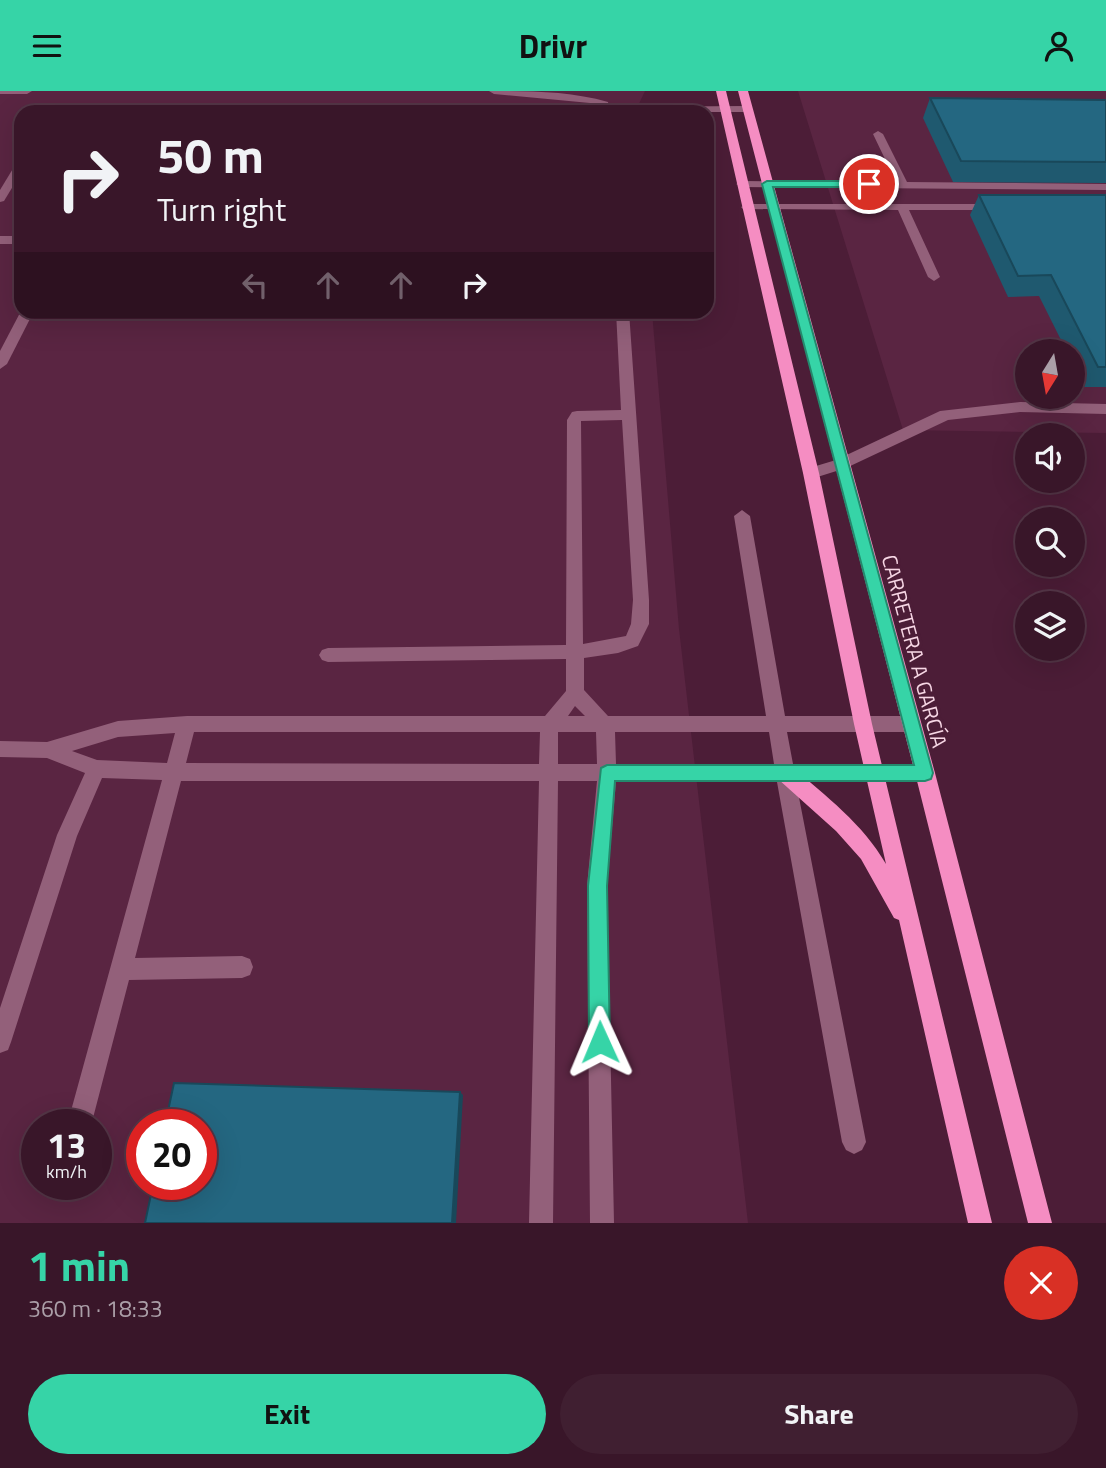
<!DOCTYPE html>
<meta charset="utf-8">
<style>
:root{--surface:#391629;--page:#401f31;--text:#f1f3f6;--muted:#ab9fa8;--line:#533546;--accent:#36d4a7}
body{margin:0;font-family:"Titillium Web",sans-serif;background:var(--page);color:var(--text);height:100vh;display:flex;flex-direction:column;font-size:26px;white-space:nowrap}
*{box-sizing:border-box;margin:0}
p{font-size:23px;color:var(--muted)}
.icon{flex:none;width:38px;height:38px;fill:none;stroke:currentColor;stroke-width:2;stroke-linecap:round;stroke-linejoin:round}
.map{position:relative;height:1132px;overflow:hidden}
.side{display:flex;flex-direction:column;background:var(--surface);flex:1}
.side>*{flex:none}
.banner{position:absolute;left:14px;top:14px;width:700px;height:214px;border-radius:21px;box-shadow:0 7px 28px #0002,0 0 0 2px var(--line);background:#391629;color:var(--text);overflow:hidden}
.needle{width:46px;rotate:191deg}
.tools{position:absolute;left:1015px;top:248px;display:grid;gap:14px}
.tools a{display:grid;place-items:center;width:70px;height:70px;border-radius:50%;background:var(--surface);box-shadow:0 7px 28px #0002,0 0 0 2px var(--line);font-size:35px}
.speed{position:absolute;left:21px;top:1018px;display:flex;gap:14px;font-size:35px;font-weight:700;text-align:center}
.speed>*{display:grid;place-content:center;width:91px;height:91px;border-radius:50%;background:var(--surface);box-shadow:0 7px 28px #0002,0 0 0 2px var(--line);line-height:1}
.speed small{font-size:18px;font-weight:400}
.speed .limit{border:10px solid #d22;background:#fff;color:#111}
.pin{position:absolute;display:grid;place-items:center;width:60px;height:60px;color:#fff;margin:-30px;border:4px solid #fff;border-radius:50%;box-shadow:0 2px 7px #0007}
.me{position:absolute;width:77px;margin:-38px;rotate:359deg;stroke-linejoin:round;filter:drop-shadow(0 0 5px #0008)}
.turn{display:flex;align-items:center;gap:24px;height:147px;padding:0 28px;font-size:32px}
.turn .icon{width:91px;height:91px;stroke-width:2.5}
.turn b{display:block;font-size:49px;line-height:60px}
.lanes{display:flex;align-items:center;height:66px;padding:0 28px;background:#0003;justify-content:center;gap:35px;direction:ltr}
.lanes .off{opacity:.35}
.round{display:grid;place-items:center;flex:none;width:74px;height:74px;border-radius:37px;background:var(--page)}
.headline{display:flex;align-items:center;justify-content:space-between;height:119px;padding:0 28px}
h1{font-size:42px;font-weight:700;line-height:52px;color:var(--accent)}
.button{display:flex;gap:14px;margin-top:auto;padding:14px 28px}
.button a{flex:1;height:80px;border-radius:42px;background:var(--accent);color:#111;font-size:28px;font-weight:700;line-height:80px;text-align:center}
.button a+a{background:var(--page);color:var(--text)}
header{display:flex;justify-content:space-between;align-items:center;height:91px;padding:0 28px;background:var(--accent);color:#111;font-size:32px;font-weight:700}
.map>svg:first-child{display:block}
.built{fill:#5a2542;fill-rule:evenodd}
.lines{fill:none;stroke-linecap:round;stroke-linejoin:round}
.minor{fill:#93607a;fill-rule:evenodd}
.major{fill:#f58dc2;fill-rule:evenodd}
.wall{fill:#1f596f}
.shaded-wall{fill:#19485a}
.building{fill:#246781;stroke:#19485a;stroke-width:2}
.route{fill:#36d4a7;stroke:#238a6d;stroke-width:2}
.labels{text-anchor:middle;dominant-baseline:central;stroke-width:6;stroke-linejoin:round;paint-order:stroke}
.street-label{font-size:21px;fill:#f7d7e5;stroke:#4c1d37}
</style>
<header><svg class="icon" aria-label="menu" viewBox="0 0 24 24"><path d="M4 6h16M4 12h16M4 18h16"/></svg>Drivr<svg class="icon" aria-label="person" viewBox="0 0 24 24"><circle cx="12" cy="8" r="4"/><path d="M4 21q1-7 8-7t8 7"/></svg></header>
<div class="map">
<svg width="1106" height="1132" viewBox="0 0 1106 1132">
<rect width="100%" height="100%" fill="#4c1d37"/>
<g class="built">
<path d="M0 0H645L635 21H21V220L652 221 679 538 748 1132H0ZM37 1034H96V1094H37ZM142 1034H201V1094H142Z"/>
<path d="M798 0H1106V342L903 339ZM1027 261H1073V306H1027Z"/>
</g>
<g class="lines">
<g class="minor">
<path d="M0 0H32L27 3H0Z"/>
<path d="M489 0C528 0 570 0 608 11L609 16 747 15 752 18 747 21H177L182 18H599V15L590 12 494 3Z"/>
<path d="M878 40 883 43 907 91 1106 93V99L742 96 736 93 742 90 896 91 873 43Z"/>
<path d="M21 70V82L4 110 0 111V99L17 71Z"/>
<path d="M747 113H996L1002 116 996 119H909L940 186 934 190 928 186 898 119 743 118 741 116Z"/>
<rect x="0" y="145" width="21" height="8"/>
<path d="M21 220H34L7 273 0 278V260Z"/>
<path d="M616 220H629L649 509V533L638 555 618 562 584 567V599L608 625H766L734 425 742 419 750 425 785 625H911L917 627 920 633 917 639 911 641H787L793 673H925L932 676 935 682 932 688 925 691H796L866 1051 862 1059 854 1063 846 1059 842 1051 777 691 616 690 607 795 614 1132H590L587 795 597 690H558L553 1132H529L539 690H181L135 867 242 865 250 868 253 876 250 884 242 887 129 889 93 1027 90 1034H72L69 1027 162 689 102 687 77 745 11 951 8 959 0 962V917L57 744 85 682 47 667 0 666V650L47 651 118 630 187 625H545L566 600V568L328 571 322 569 319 564 322 559 328 557 566 554 567 329 572 321 577 320 621 319ZM622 329 633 509 631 533 626 545 583 553 581 330ZM575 615 585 625H568ZM194 641H540L539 673 186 672ZM558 641H596L597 673H558ZM615 641H769L774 673H616ZM175 642 167 672 97 669 72 660 118 646Z"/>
<path d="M1020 311 1106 313V323L1020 321 948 329 846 377 811 388 803 382 806 378 836 369 940 320Z"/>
</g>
<g class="major">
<path d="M716 0H726L819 382 872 633 992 1132H968L899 829 894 827 861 768 836 740 778 688 775 682 778 676 785 673 792 676C826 705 863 733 886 773L854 633 803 382Z"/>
<path d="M738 0H748L935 682 1052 1132H1028L915 682Z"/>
</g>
</g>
<g class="wall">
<path d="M930 7 1106 9V92L953 91 923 27Z"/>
<path d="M979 104H1106V296H1084L1073 273V261H1067L1039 205 1008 206 970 124Z"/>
</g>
<path class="shaded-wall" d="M460 1001 463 1004 456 1132H452Z"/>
<g class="building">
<path d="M930 7 1106 9V71L961 70Z"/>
<path d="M979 104H1106V276H1098L1051 184 1018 185Z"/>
<path d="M174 992 460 1001 452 1132H145L153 1094H201V1034H165Z"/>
</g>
<path class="route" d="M767 90H869L874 93 869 96H773L933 682 931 688 925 690H615L607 795 610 951 607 958 600 961 592 958 589 951 588 795 601 677 607 674H914L762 93Z"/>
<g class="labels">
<g class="street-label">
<text transform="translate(915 560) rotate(75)">CARRETERA A GARCÍA</text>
</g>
</g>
</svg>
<div class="tools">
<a><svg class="needle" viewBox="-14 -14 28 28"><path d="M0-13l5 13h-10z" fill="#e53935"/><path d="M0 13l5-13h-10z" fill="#ab9fa8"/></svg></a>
<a><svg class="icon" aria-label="sound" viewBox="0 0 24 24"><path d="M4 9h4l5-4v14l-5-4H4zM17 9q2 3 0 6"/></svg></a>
<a><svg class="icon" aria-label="search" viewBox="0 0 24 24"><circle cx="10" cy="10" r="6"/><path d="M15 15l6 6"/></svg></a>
<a><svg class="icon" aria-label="layers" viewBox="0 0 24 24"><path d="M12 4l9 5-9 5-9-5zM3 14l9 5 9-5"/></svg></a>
</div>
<div class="speed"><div>13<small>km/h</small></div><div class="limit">20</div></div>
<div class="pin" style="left:869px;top:93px;background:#d93025"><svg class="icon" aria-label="arrive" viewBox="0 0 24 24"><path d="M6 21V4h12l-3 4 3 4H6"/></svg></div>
<svg class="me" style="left:600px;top:951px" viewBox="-20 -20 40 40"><path d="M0-17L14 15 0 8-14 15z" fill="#36d4a7" stroke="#fff" stroke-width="4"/></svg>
<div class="banner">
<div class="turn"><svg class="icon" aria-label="right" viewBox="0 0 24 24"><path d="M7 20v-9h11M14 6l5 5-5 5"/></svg><div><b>50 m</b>Turn right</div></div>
<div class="lanes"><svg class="icon off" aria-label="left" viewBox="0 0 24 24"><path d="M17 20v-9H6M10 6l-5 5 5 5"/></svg><svg class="icon off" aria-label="ahead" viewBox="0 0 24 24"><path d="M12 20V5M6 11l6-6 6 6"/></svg><svg class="icon off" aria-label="ahead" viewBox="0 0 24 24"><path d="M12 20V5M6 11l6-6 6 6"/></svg><svg class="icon" aria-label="right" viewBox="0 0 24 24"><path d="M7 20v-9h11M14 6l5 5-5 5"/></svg></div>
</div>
</div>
<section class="side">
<div class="headline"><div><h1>1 min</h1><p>360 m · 18:33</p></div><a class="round" style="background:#d93025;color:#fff"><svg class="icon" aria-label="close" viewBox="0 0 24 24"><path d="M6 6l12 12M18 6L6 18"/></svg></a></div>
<div class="button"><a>Exit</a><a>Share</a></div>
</section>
